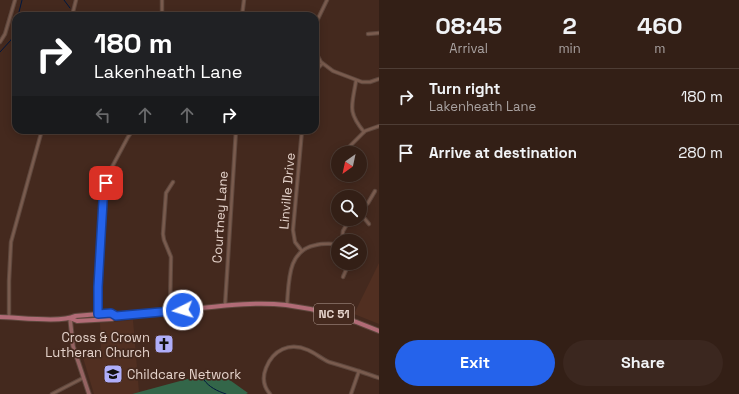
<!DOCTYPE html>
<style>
:root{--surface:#331f16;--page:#3b271f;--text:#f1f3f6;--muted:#a9a2a1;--line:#4e3d35;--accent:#2563eb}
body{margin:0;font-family:"Space Grotesk",sans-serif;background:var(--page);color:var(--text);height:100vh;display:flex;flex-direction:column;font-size:15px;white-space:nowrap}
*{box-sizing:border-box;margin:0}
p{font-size:13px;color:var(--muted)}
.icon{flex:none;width:22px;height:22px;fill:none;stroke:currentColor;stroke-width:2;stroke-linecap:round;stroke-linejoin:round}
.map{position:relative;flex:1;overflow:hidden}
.details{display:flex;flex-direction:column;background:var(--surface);width:360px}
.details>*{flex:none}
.top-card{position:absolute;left:12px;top:12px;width:307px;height:122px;border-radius:12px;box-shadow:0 2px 10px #0003,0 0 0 1px var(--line);background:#202124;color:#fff;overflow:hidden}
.needle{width:26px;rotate:213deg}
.controls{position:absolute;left:331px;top:146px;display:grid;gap:8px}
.controls a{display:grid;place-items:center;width:36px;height:36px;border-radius:50%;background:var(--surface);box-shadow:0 2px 10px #0003,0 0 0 1px var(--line);font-size:20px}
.pin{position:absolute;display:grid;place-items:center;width:34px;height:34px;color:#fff;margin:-17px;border-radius:8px;box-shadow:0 2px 6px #0006}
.me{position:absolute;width:44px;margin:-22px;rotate:265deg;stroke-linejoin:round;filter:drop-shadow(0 0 3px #0008)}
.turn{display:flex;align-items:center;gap:14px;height:84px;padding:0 16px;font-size:18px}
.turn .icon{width:52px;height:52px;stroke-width:2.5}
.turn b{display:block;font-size:28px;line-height:34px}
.lanes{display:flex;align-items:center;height:38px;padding:0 16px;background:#0003;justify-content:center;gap:20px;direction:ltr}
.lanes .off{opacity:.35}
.eta{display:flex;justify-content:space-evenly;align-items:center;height:68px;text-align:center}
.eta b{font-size:24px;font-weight:600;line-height:28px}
.button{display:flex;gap:8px;margin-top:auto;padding:8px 16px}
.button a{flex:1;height:46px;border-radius:24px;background:var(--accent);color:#fff;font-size:16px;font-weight:600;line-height:46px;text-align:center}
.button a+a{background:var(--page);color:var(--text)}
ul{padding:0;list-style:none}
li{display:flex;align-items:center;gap:12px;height:56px;padding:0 16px;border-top:1px solid var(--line)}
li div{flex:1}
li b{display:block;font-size:15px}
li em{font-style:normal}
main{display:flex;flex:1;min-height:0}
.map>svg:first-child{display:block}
.built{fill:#512f21}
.green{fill:#336649}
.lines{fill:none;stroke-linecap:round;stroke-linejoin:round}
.stream{stroke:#00173e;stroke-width:1}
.street-casing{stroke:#5e473d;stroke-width:4.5}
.secondary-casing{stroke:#5e473d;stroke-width:5.5}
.primary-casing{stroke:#5e473d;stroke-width:6}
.street{stroke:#795b4e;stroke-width:2.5}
.secondary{stroke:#956362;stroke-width:3.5}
.primary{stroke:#b16b76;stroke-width:4}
.route-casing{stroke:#184099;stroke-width:10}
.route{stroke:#2563eb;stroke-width:7}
.labels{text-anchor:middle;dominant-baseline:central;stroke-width:3.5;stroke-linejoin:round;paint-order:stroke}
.shield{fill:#44291e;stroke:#b5a097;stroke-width:1}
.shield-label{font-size:12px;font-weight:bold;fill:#e5d3cb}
.street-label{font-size:13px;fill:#e5d3cb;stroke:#44291e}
.poi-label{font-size:13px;fill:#e5d3cb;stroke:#44291e;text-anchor:end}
</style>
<main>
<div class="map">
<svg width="379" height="394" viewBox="0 0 379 394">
<rect width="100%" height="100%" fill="#44291e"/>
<g class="built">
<path d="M379 263V324L354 314Z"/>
<path d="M133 320 139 392 132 394H94L81 351 101 348 100 323Z"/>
</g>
<path class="green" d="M217 371 248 393 246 394H132Z"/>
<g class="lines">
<g class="stream">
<path d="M64 0 70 8"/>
<path d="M77 13 78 16"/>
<path d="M18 16 22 0"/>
<path d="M0 52 11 40 16 25"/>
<path d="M204 380C209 387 217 391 226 394"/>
</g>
<g class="street-casing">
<g id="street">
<path d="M72 16 76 0"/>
<path d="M162 16V0"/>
<path d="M242 16 244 0"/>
<path d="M315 25 327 0"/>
<path d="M368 34 379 33"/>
<path d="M0 42 5 34 15 0"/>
<path d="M315 51 321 62 333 71 362 82H370L379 79"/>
<path d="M315 71 322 64"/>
<path d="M356 81C352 106 347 111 364 132"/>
<path d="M350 146 365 131 379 126"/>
<path d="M360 211 368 203 375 191"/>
<path d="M360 213 369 224"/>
<path d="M342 241 343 231 350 219"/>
<path d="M302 251 295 242 293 230 302 130"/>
<path d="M343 277 346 270 347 263"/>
<path d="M287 305C289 282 287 250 316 245 323 243 331 244 338 244"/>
<path d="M225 306 236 130"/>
<path d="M170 310 171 257 164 240 163 234 166 193 173 182"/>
<path d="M98 313V287L105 189 112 167 128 137 133 130"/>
<path d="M9 317V281L11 242 42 130"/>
<path d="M52 394 83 378"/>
<path d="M270 394C263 386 262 378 266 368 273 350 289 342 308 350 315 353 322 359 329 362 346 367 363 372 379 378"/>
<path d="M351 394 359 371"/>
</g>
</g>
<g class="secondary-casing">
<path id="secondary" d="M70 318 73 346 89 394"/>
</g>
<g class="primary-casing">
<g id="primary">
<path d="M0 317C16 317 62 323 75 316L111 313 116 316"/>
<path d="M70 318 77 321 112 319 116 316 125 314C150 312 176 310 201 308 229 305 258 302 286 305 318 309 349 318 379 331"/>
</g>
</g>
<use href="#street" class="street"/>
<use href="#secondary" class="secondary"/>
<use href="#primary" class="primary"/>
</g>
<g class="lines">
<g class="route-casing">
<path id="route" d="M106 183 103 201 98 287V314L111 313 116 316 183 310"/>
</g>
<use href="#route" class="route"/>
</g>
<defs>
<g id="church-square" transform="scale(1)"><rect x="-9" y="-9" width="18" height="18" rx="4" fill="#afaefa" stroke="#44291e"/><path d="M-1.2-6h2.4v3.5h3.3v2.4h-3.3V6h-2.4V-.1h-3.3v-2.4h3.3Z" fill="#111"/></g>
<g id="school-square" transform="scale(1)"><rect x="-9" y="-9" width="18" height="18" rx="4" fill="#afaefa" stroke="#44291e"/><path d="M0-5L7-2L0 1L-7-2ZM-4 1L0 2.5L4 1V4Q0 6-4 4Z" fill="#111"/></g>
</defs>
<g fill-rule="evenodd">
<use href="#church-square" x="164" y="344"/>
<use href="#school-square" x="113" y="374"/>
</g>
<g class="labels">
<rect class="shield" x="314" y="304" width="40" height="20" rx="3"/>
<g class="shield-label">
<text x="334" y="314">NC 51</text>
</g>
<g class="street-label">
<text transform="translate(287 191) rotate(-85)">Linville Drive</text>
<text transform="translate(220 217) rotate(-86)">Courtney Lane</text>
</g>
<g class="poi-label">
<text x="150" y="337">Cross &amp; Crown<tspan x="150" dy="15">Lutheran Church</tspan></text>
<text x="127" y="374" text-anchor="start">Childcare Network</text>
</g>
</g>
</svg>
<div class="controls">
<a><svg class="needle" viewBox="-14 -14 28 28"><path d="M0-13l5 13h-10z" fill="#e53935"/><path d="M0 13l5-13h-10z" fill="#a9a2a1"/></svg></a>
<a><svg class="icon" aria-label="search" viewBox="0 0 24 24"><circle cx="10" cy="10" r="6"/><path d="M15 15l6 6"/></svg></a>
<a><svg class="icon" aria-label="layers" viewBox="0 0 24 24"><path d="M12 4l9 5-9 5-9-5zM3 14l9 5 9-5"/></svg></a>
</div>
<div class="pin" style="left:106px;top:183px;background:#d93025"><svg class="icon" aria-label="arrive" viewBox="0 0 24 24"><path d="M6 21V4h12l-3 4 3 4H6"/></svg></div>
<svg class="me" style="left:183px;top:310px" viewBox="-20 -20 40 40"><circle r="17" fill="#2563eb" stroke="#fff" stroke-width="3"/><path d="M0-11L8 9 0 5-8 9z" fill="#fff"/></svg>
<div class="top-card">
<div class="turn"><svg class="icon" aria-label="right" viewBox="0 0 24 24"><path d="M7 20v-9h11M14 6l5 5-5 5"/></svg><div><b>180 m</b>Lakenheath Lane</div></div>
<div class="lanes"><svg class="icon off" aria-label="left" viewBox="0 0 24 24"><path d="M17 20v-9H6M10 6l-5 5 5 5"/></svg><svg class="icon off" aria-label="ahead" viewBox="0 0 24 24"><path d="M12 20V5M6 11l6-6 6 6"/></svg><svg class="icon off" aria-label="ahead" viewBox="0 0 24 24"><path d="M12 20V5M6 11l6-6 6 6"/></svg><svg class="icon" aria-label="right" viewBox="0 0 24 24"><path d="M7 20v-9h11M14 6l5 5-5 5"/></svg></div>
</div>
</div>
<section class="details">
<div class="eta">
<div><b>08:45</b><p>Arrival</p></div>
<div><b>2</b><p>min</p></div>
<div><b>460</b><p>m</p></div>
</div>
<ul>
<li><svg class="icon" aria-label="right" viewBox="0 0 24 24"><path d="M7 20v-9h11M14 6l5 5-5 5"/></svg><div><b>Turn right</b><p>Lakenheath Lane</p></div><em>180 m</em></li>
<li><svg class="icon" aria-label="arrive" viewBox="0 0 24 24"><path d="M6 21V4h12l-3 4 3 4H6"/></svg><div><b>Arrive at destination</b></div><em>280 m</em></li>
</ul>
<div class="button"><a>Exit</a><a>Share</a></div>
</section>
</main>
